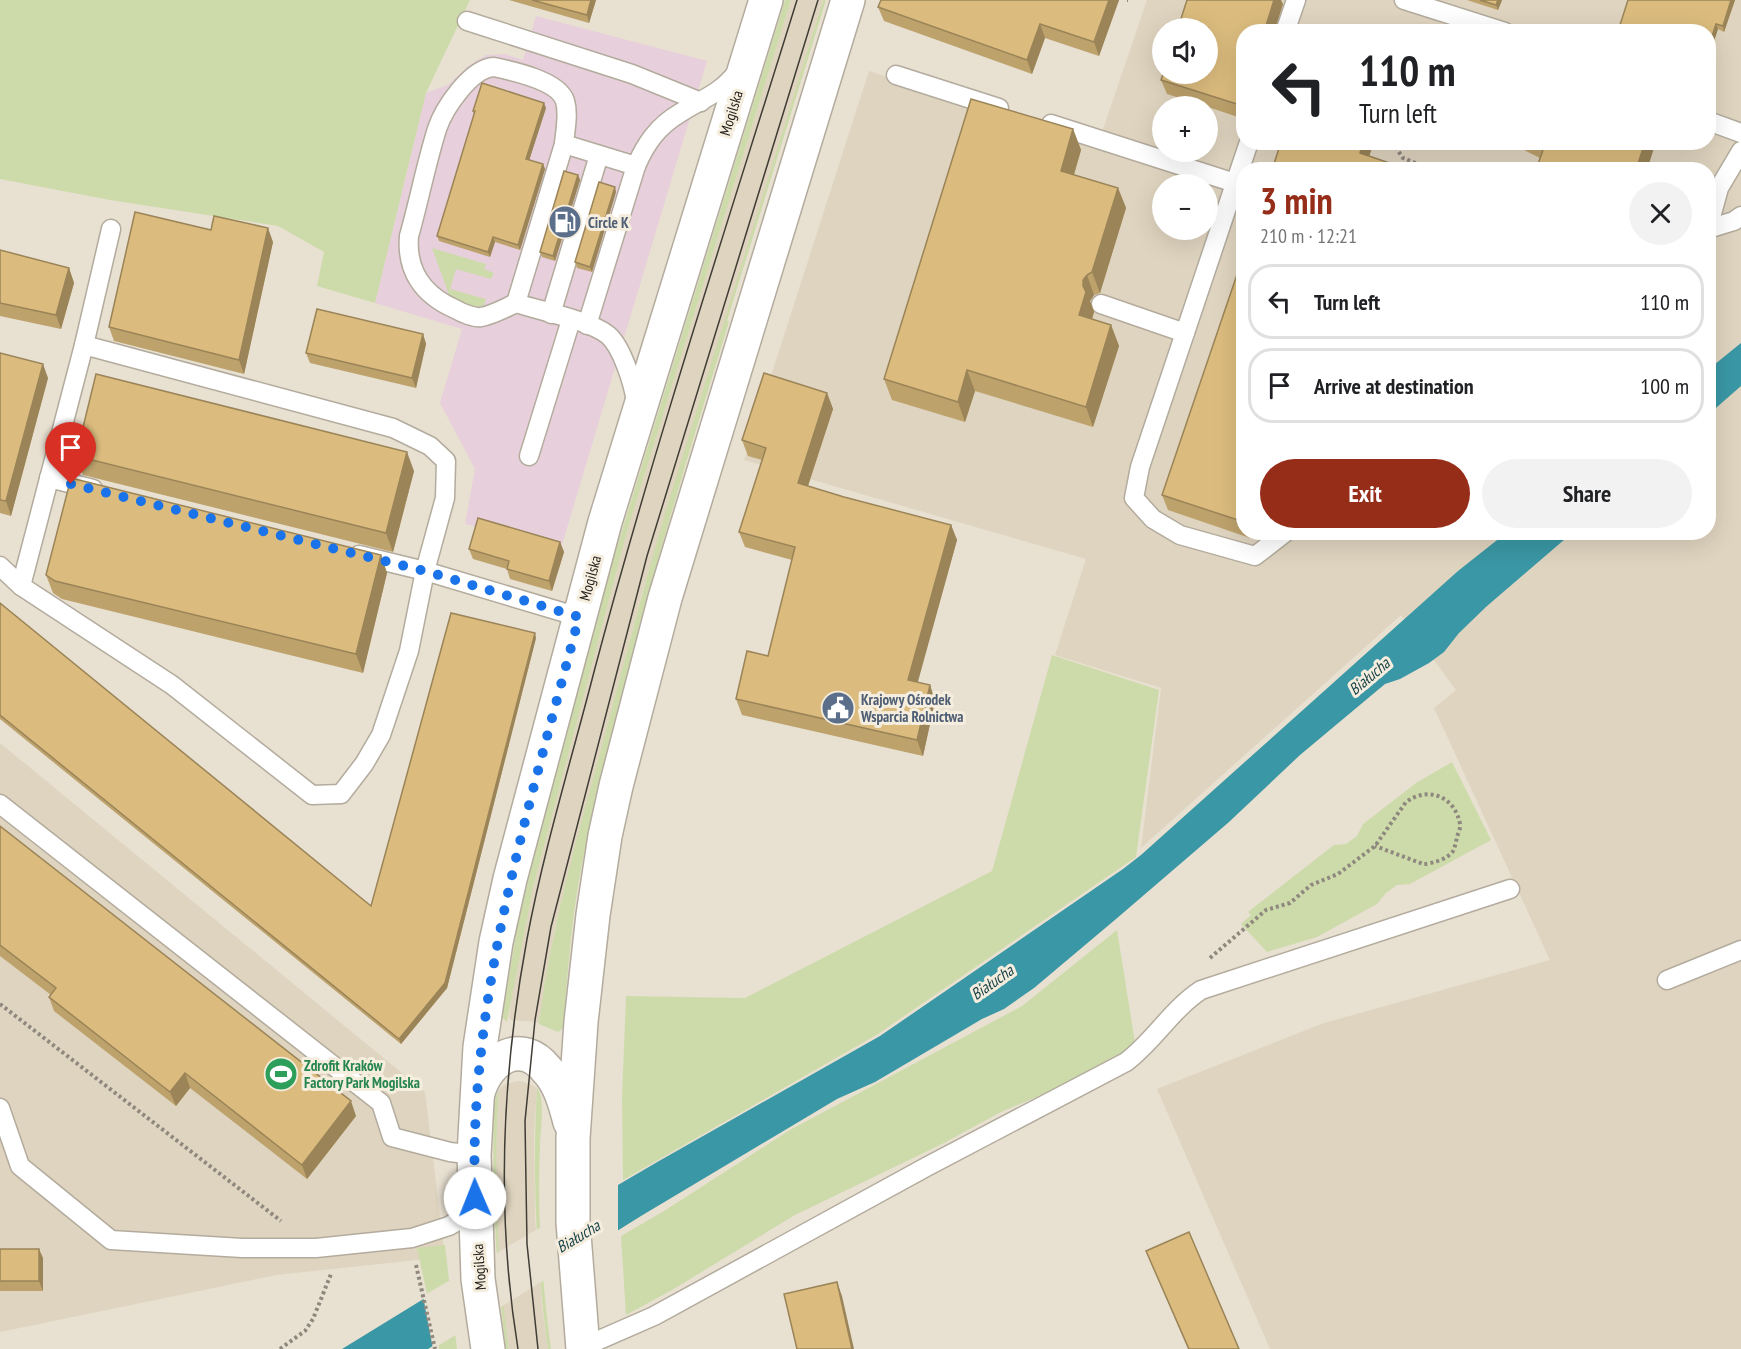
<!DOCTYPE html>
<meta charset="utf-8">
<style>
:root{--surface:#fff;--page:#f2f2f2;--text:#202124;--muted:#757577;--line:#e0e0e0;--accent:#962d19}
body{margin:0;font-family:"PT Sans Narrow",sans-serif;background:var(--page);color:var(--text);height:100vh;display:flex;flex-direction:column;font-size:22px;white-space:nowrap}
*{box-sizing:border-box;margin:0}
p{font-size:20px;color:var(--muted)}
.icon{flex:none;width:33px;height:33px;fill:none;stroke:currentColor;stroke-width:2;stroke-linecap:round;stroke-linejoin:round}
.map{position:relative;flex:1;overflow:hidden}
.details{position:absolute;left:1236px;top:162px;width:480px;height:378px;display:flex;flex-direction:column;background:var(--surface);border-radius:24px;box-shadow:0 6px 24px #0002}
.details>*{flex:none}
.hud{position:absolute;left:1236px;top:24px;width:480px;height:126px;border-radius:24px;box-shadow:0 6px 24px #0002;background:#fff;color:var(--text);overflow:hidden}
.controls{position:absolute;left:1152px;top:18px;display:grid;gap:12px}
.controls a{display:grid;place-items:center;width:66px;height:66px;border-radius:50%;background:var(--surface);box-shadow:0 6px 24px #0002;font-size:30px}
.pin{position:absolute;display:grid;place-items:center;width:51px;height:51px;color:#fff;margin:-62px -26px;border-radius:50% 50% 50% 0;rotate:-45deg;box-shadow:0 0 6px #0007}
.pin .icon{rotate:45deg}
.me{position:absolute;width:66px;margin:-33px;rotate:359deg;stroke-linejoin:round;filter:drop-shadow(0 0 4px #0008)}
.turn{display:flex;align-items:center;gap:21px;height:126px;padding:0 24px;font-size:27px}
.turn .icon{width:78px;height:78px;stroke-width:2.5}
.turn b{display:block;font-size:42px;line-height:51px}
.round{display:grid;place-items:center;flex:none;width:63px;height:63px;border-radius:32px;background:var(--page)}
.headline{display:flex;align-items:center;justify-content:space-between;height:102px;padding:0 24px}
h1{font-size:36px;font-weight:600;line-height:45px;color:var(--accent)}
.primary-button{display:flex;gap:12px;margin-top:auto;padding:12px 24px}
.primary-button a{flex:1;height:69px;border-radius:36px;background:var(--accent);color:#fff;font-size:24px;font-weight:600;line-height:69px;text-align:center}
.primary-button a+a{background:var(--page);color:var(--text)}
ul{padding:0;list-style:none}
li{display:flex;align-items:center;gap:18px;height:75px;margin:0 12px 9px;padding:0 12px;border:3px solid var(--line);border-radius:24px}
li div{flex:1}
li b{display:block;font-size:22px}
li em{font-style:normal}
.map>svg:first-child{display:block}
.commercial{fill:#e7cfdb}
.built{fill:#dfd4bf;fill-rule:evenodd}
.green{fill:#cddbab}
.water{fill:#3a97a5}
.pier{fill:#e8e0d1}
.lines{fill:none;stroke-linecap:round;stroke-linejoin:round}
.service-casing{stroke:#b3ab9d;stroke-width:21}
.secondary-casing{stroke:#b3ab9d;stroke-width:36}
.path{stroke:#8e887e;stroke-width:4;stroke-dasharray:3 3;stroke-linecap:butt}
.service{stroke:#fff;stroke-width:18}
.secondary{stroke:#fff;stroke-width:33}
.tram{stroke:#403c36;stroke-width:1.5}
.wall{fill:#bda26c}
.shaded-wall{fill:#9a8458}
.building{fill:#dcbc7e;stroke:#9a8458;stroke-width:1.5}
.route{stroke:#1a73e8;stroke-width:10;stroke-dasharray:0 18}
.labels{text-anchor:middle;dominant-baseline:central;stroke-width:6;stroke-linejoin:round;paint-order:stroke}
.street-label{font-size:15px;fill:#201d18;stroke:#f5edde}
.service-label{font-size:15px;font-weight:bold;fill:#4e5e75;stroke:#f5edde;text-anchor:start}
.leisure-label{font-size:15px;font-weight:bold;fill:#27864d;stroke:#f5edde;text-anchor:start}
.water-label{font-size:16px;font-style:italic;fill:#194349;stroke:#f5edde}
</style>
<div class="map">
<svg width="1741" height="1349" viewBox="0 0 1741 1349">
<rect width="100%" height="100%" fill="#e8e0d1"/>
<path class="commercial" d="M536 16 707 61 561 548 465 524 475 469 440 403 462 329 375 303 426 93 448 85 467 67 486 55 505 54 523 60Z"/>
<g class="built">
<path d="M791 0H823L642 593 555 928 539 1024 537 1022 511 1020 509 1018 512 991 533 888 627 532Z"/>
<path d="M1147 0H1741V1349H1270L1157 1089 1324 1023 1550 960 1434 708 1456 690 1401 615 1141 848 1161 688 1055 655 1086 559 744 460 869 71 1097 147ZM1162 28H1208V74H1162ZM1244 32H1708V142H1244ZM1162 106H1208V152H1162ZM1244 170H1708V532H1244ZM1162 184H1208V230H1162Z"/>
<path d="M0 743 425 1092 445 1257 276 1275 0 1332Z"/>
<path d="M519 1081 530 1084 537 1088 534 1133 535 1218 542 1306 548 1349H509L503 1306 497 1245 495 1166 499 1090 505 1084Z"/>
</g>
<g class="green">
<path d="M0 0H470L426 93 375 303 317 286 324 252 278 226 110 200 0 179Z"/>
<path d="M785 0H791L627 532 533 888 507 1022 502 1017 518 923 530 873 612 563Z"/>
<path d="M823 0H826L727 321 729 322C691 445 654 568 622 693 605 759 588 825 577 892 570 937 567 983 563 1028L558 1032 539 1024C550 934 575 845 599 757 621 674 642 592 666 510Z"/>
<path d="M432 248 486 264 484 269 494 273 491 279 456 269 450 289 486 299 484 305C474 310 456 303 449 295Z"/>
<path d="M1052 655 1159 690 1136 857 878 1034 623 1180 622 1097 626 996 745 998 992 871Z"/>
<path d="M1452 762 1491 840 1410 884 1397 885 1386 893 1377 904 1317 937 1267 952 1241 924 1251 915 1248 912 1334 845 1346 844 1357 836 1363 824 1416 783Z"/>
<path d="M1117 930 1136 1049 1074 1081 1001 1112 942 1144 795 1215 672 1290 626 1315 621 1236 664 1211 790 1130 1022 1006Z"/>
<path d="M537 1088C546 1099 540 1132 540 1147 537 1214 542 1283 551 1349H548C536 1262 532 1176 537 1088Z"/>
<path d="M499 1090C493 1177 497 1262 509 1349H506C495 1265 492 1187 494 1102Z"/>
<path d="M445 1245 457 1349H439L417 1248Z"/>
</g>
<g class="water">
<path d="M1741 343V386L1709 414V369Z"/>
<path d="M1506 533H1572L1487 606 1459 633 1444 652 1429 663 1400 679 1385 684 1300 755 1229 822 1116 919 1034 988 1004 1009 982 1019 875 1082 837 1099 641 1216 428 1349H342L430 1295 659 1161 880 1036 1123 869 1141 855 1458 571Z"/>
</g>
<path class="pier" d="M618 1182V1234L433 1349 423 1296Z"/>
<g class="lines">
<g class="service-casing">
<g id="service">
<path d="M1404 0 1505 32"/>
<path d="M467 21 632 74 701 102"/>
<path d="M1285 32 1296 0"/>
<path d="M896 75 999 108"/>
<path d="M1708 121 1741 133"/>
<path d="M1051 124 1235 183"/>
<path d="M1249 142 1140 467 1134 498 1153 519 1180 535 1255 556 1286 532"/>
<path d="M1708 228 1719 188 1741 151"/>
<path d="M1708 229 1734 221 1741 216"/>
<path d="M516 303C505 308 493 315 481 317 474 318 462 313 455 309 423 295 406 271 409 236 419 201 426 164 437 129 444 108 471 68 494 67 513 71 559 81 565 101 569 114 565 131 564 144"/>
<path d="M1101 304 1185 333"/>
<path d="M551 314 599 155"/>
<path d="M587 325 636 166"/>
<path d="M636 403C634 385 622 347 608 335 589 320 540 311 516 303L564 144 636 166C646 143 658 126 680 113 703 98 719 95 737 72"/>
<path d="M529 456 571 320"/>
<path d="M49 478 93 489"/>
<path d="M359 555 425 571 579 617"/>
<path d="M0 566 21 586 172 685 312 795 341 794 364 764 381 735 409 651 425 571 445 498 446 461 430 446 393 428 84 345"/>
<path d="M21 586 84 345 111 229"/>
<path d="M0 804 381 1103 392 1137 450 1152 474 1155"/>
<path d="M1667 980 1741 950"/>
<path d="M0 1108 20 1166 111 1240 242 1248H316L412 1238 449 1226 475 1210"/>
<path d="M583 1347 654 1316 928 1166 1126 1062C1154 1041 1171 1010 1201 990L1510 889"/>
</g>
</g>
<g class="secondary-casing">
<g id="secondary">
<path d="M478 1093C487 1059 521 1037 547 1070 560 1084 565 1103 570 1122"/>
<path d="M488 1349 478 1279 474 1155 480 1047 496 942 510 879 605 522 766 0"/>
<path d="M583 1349 573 1222V1138L581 1022 593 915 605 836 616 786 665 598 848 0"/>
</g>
</g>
<g class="path">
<path d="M1127 0H1128"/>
<path d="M1392 142 1403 158 1433 170"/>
<path d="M1210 958 1266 910 1290 903 1311 885 1338 874 1375 846 1406 802C1428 786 1455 796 1460 824 1461 828 1458 833 1457 837 1456 842 1455 847 1453 851 1448 859 1431 864 1423 864L1375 846"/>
<path d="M0 1004 281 1221"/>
<path d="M416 1265 435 1349"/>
<path d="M280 1349 305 1331 313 1319 331 1274"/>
</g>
<use href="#service" class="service"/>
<use href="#secondary" class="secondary"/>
<g class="tram">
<path d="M518 1349C496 1214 502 1074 527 939 544 848 572 758 595 668 655 443 728 222 797 0"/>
<path d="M538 1349 527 1244 525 1121 535 1020 551 927 647 556 818 0"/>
</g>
</g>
<g class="wall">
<path d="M509 0H596L589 23Z"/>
<path d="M1119 0 1099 56 1045 38 1032 74 884 21 878 7Z"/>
<path d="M1467 0H1502L1498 10Z"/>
<path d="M1735 0 1724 32 1718 29 1708 59V32H1620L1619 28Z"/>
<path d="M1283 4 1274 32H1244V119L1208 107V106H1205L1167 94 1161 80Z"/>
<path d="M546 108 529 160 543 164 545 169 520 250 495 242 490 257 439 241 437 236 474 114 473 111Z"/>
<path d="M1073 129 1081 150 1074 175 1118 188 1126 208 1100 293 1094 295 1090 301 1094 312 1092 319 1111 325 1119 346 1093 427 975 391 965 422 892 400 884 379Z"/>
<path d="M1519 142H1656L1540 158 1524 150Z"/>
<path d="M578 175 580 180 555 261 542 257 540 252Z"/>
<path d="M616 192 592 272 577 268 575 262Z"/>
<path d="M211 230 273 242 244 374 114 341 109 327Z"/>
<path d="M0 250 69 268 74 283 61 329 0 316Z"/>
<path d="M1244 254V532H1255L1253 539 1168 510 1162 495Z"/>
<path d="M423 334 426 344 416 388 310 363 306 353Z"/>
<path d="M0 353 48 378 11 516 0 513Z"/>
<path d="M827 393 833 409 808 486 844 497 951 525 957 540 917 682 930 685 935 701 923 756 742 715 736 699 768 656 792 560 745 547 739 532 762 460 748 456 742 440Z"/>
<path d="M76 456 414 471 393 552 83 475Z"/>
<path d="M560 542 564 552 552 591 510 579 507 569 473 559 469 549Z"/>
<path d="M381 555 387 573 363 673 62 599 53 593 46 575Z"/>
<path d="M0 603 371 906 536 638 447 988 401 1044 0 719Z"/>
<path d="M0 826 356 1116 307 1179 190 1088 176 1106 54 1011 49 997 51 995 0 956Z"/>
<path d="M0 1249 43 1258V1291H0Z"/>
<path d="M1146 1251 1239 1349H1188Z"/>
</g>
<g class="shaded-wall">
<path d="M591 0H596L589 23 587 15Z"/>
<path d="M1109 0H1119L1099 56 1094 42Z"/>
<path d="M1274 0H1281L1283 4 1274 32H1264Z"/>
<path d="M1498 0H1502L1498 10 1496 5Z"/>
<path d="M1731 0H1735L1724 32 1723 26Z"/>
<path d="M1040 24 1045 38 1032 74 1027 60Z"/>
<path d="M1716 24 1718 29 1708 59V49Z"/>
<path d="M1244 94V114L1240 105Z"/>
<path d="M544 103 546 108 528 164 526 159Z"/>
<path d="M1073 129 1081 150 1069 191 1061 171Z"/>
<path d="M1363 142H1374L1365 169 1360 153Z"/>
<path d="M1645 142H1656L1647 170H1636Z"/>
<path d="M543 164 545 169 520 250 518 245Z"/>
<path d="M578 175 580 180 555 261 553 256Z"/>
<path d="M615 187 616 192 592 272 590 267Z"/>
<path d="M1118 188 1126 208 1100 293 1092 272Z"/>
<path d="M268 228 273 242 244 374 239 360Z"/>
<path d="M493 237 495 242 490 257 488 252Z"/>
<path d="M69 268 74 283 61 329 56 315Z"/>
<path d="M1087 275 1094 295 1090 301 1094 312 1087 336 1079 315 1083 280Z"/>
<path d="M1111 325 1119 346 1093 427 1086 407Z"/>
<path d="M423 334 426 344 416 388 412 378Z"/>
<path d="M43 364 48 378 11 516 6 501Z"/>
<path d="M967 370 975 391 965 422 958 402Z"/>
<path d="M827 393 833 409 804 498 798 483Z"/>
<path d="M407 452 414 471 393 552 386 533Z"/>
<path d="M951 525 957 540 914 696 908 680Z"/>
<path d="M1251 532H1255L1253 539Z"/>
<path d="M560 542 564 552 552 591 549 581Z"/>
<path d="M381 555 387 573 363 673 356 654Z"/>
<path d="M535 633 536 638 447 988 401 1044 399 1039Z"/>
<path d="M930 685 935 701 923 756 917 740Z"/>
<path d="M185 1073 190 1088 176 1106 170 1092Z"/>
<path d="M351 1101 356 1116 307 1179 302 1165Z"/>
<path d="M39 1249 43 1258V1291L39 1281Z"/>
<path d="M837 1282 842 1296 854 1349H852Z"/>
</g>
<g class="building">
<path d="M532 0H591L587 15Z"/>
<path d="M881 0H1109L1094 42 1040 24 1027 60 878 7Z"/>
<path d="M1187 0H1274L1264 32H1244V94L1240 105 1161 80 1163 74H1208V28H1178Z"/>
<path d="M1480 0H1498L1496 5Z"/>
<path d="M1628 0H1731L1723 26 1716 24 1708 49V32H1627L1619 28Z"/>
<path d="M482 83 544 103 526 159 543 164 518 245 493 237 488 252 437 236 475 111H473Z"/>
<path d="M971 99 1073 129 1061 171 1118 188 1092 272 1087 275 1083 280V286L1086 292 1079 315 1111 325 1086 407 967 370 958 402 884 379Z"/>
<path d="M1281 142H1363L1360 153 1410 170H1272Z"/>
<path d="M1535 142H1645L1636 170H1536L1544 147Z"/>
<path d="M564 171 578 175 553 256 540 252Z"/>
<path d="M599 182 615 187 590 267 575 262Z"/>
<path d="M135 212 211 230 214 216 268 228 239 360 109 327Z"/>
<path d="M0 250 69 268 56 315 0 303Z"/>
<path d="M1244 254V522L1162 495Z"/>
<path d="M317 309 423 334 412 378 306 353Z"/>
<path d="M0 353 43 364 6 501 0 500Z"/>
<path d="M764 373 827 393 798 483 844 497 951 525 908 680 930 685 917 740 736 699 747 651 768 656 795 547 739 532 766 448 742 440Z"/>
<path d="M96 374 407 452 386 533 76 456Z"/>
<path d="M71 478 381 555 356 654 55 581 46 575Z"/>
<path d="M478 518 560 542 549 581 507 569 509 561 469 549Z"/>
<path d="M0 603 371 906 451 613 535 633 445 983 399 1039 0 715Z"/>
<path d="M0 826 351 1101 302 1165 185 1073 170 1092 49 997 56 988 0 945Z"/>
<path d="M1189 1232 1239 1349H1189L1146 1251Z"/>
<rect x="0" y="1249" width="39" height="32"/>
<path d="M837 1282 852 1349H797L784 1294Z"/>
</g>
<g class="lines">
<path class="route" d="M71 484 425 571 579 617C529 809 468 997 475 1198"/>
</g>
<defs>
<g id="fuel-disc" transform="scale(1.725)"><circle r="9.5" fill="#5c6f8a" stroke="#f5edde"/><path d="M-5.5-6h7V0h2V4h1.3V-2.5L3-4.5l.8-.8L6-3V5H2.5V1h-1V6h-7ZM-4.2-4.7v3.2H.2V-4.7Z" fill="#fff"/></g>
<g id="civic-disc" transform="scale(1.725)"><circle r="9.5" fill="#5c6f8a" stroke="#f5edde"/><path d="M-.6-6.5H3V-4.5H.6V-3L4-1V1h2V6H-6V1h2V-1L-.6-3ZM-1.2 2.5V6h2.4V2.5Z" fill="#fff"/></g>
<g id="stadium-disc" transform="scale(1.725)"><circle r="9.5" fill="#2e9e5b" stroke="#f5edde"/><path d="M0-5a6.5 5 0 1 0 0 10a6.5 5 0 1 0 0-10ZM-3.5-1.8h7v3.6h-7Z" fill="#fff"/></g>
</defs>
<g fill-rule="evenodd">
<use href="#fuel-disc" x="565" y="222"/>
<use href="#civic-disc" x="838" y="708"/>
<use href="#stadium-disc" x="281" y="1074"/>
</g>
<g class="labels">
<g class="street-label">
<text transform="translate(731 113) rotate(-73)">Mogilska</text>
<text transform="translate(590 578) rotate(-75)">Mogilska</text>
<text transform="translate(479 1267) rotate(-94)">Mogilska</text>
</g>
<g class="service-label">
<text x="588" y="222">Circle K</text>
<text x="861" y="699">Krajowy Ośrodek<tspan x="861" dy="17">Wsparcia Rolnictwa</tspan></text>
</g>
<g class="leisure-label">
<text x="304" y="1065">Zdrofit Kraków<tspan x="304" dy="17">Factory Park Mogilska</tspan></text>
</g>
<g class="water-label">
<text transform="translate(1369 676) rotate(-40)">Białucha</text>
<text transform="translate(992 982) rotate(-35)">Białucha</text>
<text transform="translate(578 1236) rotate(-31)">Białucha</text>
</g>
</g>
</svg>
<div class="controls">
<a><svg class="icon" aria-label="sound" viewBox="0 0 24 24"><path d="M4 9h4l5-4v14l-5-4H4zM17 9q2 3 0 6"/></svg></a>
<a>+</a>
<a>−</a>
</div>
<div class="pin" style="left:71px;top:484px;background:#d93025"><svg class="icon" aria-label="arrive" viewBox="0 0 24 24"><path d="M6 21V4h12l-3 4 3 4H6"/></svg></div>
<svg class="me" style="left:475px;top:1198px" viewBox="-20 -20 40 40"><circle r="19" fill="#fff"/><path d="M0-13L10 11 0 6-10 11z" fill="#1a73e8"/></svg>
<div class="hud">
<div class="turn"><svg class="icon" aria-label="left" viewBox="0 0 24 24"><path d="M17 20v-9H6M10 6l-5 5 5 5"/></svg><div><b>110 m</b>Turn left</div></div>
</div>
<section class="details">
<div class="headline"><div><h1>3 min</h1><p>210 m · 12:21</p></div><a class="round"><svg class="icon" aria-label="close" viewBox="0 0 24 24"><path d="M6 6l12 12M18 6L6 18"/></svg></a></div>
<ul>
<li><svg class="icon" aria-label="left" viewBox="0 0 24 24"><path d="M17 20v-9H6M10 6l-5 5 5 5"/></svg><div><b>Turn left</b></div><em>110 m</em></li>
<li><svg class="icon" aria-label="arrive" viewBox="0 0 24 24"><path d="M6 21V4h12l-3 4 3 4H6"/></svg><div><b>Arrive at destination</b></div><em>100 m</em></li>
</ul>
<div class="primary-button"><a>Exit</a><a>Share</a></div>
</section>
</div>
